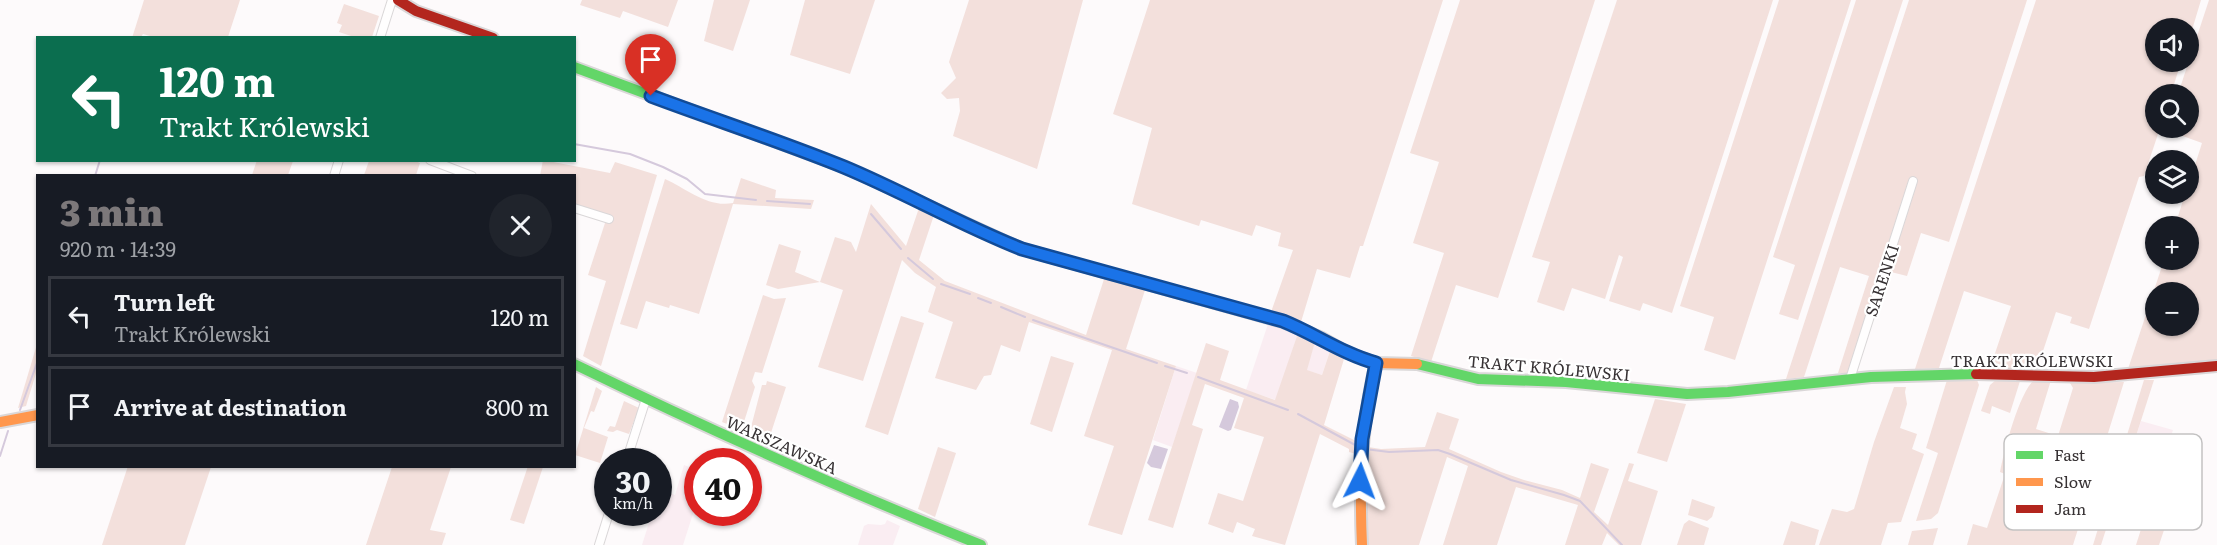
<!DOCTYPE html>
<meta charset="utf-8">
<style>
:root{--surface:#171b24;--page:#20242c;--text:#f1f3f6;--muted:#9ea1a6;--line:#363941;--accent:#7c787a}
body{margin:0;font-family:Literata,serif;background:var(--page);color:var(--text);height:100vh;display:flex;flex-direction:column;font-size:22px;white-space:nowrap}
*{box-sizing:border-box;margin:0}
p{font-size:20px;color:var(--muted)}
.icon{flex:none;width:33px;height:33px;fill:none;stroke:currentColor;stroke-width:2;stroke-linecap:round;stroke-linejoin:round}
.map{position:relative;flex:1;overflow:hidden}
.sheet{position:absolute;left:36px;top:174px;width:540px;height:294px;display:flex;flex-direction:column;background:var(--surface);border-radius:0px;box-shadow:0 2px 4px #0004}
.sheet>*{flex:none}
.banner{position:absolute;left:36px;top:36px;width:540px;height:126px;border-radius:0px;box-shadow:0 2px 4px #0004;background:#0b6e4f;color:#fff;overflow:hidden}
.controls{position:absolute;left:2145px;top:18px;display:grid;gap:12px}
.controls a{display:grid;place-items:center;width:54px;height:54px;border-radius:50%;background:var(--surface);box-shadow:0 2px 4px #0004;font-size:30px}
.speed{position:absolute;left:594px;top:448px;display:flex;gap:12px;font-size:30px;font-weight:700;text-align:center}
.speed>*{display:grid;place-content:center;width:78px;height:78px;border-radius:50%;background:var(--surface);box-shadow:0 2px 4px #0004;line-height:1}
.speed small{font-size:15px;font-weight:400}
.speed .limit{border:9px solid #d22;background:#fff;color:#111}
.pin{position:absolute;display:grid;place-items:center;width:51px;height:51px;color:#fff;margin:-62px -26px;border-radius:50% 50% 50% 0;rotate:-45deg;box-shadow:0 0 6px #0007}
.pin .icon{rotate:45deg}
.me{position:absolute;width:66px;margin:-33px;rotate:3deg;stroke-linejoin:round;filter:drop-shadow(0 0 4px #0008)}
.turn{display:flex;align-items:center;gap:21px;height:126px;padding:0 24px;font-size:27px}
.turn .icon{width:78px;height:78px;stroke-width:2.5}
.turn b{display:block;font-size:42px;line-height:51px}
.round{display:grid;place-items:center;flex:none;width:63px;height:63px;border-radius:32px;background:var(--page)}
.overview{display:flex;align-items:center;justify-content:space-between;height:102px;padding:0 24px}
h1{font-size:36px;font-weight:800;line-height:45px;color:var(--accent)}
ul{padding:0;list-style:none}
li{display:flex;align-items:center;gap:18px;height:81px;margin:0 12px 9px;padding:0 12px;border:3px solid var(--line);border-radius:0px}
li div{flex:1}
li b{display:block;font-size:22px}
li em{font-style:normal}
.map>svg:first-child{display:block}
.built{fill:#faedf2}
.green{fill:#f3e0dc;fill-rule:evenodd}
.water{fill:#d5c9dc}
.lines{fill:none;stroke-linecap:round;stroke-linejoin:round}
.stream{stroke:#d5c9dc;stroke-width:2}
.street-casing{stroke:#dad7d8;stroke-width:10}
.fast-casing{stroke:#dad7d8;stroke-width:14}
.slow-casing{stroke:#dad7d8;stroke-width:14}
.jam-casing{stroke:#dad7d8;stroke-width:14}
.street{stroke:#fffefe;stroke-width:8}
.fast{stroke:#63d668;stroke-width:10}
.slow{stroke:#ff974d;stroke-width:10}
.jam{stroke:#b3261e;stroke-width:10}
.route-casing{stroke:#114b97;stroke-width:15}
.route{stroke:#1a73e8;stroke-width:10}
.labels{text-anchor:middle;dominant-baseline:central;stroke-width:4.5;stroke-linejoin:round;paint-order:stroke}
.street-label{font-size:16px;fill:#373234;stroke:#fff}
.key{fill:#fff;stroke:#c3c2c2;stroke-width:1.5}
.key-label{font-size:16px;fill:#373234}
</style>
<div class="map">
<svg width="2217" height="545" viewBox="0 0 2217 545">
<rect width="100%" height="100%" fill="#fdfafb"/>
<g class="built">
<path d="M1268 324 1298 333 1276 400 1246 390Z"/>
<path d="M1315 342 1330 351 1322 375 1306 370Z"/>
<path d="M1176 366 1197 373 1172 447 1153 440Z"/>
<path d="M2141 421 2173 430 2156 483 2177 490 2164 530 2111 514Z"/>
<path d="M684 465 697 470 698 498 683 545H642L652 513H658L660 490 675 495Z"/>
<path d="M887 520 900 526 893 545H858L864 526 868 524 881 525 885 524Z"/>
</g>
<g class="green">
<path d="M144 0H240L228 37 157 38 143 34 141 37 132 38Z"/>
<path d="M582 0H678L668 27 623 11 620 18 580 5Z"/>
<path d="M714 0H750L733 51 704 41Z"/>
<path d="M805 0H875L850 74 790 55Z"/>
<path d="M969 0H1083L1037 169 953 136 960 111 959 98 947 99 941 93 956 78 949 62Z"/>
<path d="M1150 0H1443L1363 246H1360L1350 278 1317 269 1301 322 1271 312 1293 250 1278 246 1281 233 1256 225 1252 236 1201 220 1199 226 1132 204 1152 128 1113 114Z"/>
<path d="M1460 0H1595L1498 298 1456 285 1431 362 1411 356 1444 253 1413 243 1439 162 1410 153Z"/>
<path d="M1617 0H1773L1672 313 1643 303 1640 311 1609 301 1623 257 1619 255 1605 299 1572 288 1564 311 1537 302 1550 262 1532 257Z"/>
<path d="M1779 0H1851L1735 360 1704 350 1714 317 1680 306Z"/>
<path d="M1856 0H1903L1798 320 1779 314 1795 265 1773 257Z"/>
<path d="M1909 0H2027L1949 242 1921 233 1907 276 1887 271 1855 373H1838L1869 276 1840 267 1804 377 1786 379Z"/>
<path d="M2036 0H2201L2189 40 2188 28H2156V62H2181L2171 94H2156V128H2160L2144 176 2139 177 2089 329 2070 323 2072 317 2056 312 2037 369 1990 368 2011 306 1964 291 1939 368 1915 369Z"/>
<path d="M2209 0H2217V360L2128 369 2164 260H2188V226H2175L2185 194H2188L2189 184 2202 143 2166 130 2167 128H2188V94H2178ZM2156 292H2188V326H2156Z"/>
<path d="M344 4 379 16 372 37H354L339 32 342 25 337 23Z"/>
<path d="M257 160H293V161L288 175H252Z"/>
<path d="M543 160 610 173 615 162 657 175 601 366 583 356 606 281 588 275 605 223 611 220 575 205 574 176H540Z"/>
<path d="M369 161H415L420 163 416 175H364Z"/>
<path d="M741 178 776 190 775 198 814 200 811 209 733 204 699 314 670 305 669 308 646 301 637 329 620 324 665 179C687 189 708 208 733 203Z"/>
<path d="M871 204 906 246 919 208 934 215 919 260 945 281 1086 335 1105 276 1146 287 1126 349 1176 366 1122 535 1088 525 1114 446 1084 436 1112 350 1029 322 1020 352 1001 345 991 375 984 376 976 390 935 378 953 322 928 312 936 287 915 273 902 260 863 381 818 367 843 290 820 282 778 289 766 285 779 244 801 251 795 272 820 282 835 237 851 242 856 252Z"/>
<path d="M763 295 774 299 786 298 762 373 755 372 752 381 755 387 743 425 737 428 722 422Z"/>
<path d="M901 316 924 323 888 435 865 427Z"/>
<path d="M1298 333 1315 342 1307 370 1322 375 1330 351 1344 359 1324 425 1358 442 1356 454 1349 452V449L1320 434 1285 545 1252 536 1255 529 1237 522 1233 533 1208 524 1218 493 1243 501 1264 437 1234 428 1244 398 1205 384 1192 425 1203 429 1173 528 1148 520 1206 343 1229 351 1220 380 1275 400Z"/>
<path d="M37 344V370L26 406 18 408Z"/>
<path d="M1051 356 1074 363 1052 432 1030 424Z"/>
<path d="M1947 380H1977L1979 385 1938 513 1931 519 1916 521 1938 453 1926 448Z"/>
<path d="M1996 380 2020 381 2010 413 1992 406 1990 414 1981 411 1990 385Z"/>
<path d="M2034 380H2051L2036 429 2058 436 2073 388 2070 383 2124 382 2073 545H1967L1973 524 1987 528 2005 474 2000 472C2004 451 2019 393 2034 380Z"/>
<path d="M2144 380H2154L2101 545H2093Z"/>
<path d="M767 381 786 387 768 442 755 436 751 427 762 385H766Z"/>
<path d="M596 387 602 391 594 412 591 411 584 428 608 437 600 463 575 455Z"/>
<path d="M1894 387H1906L1905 392 1907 404 1900 428 1917 434 1912 449 1924 454 1901 522 1888 523 1881 545H1819L1832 509 1847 512 1854 509 1874 442Z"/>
<path d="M1655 399 1686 404 1667 462 1637 453Z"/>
<path d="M624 401 639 408 629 434 617 430 613 432 607 431 610 426 615 427Z"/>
<path d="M1437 412 1459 419 1449 449 1501 472 1524 480 1562 490 1580 498 1591 463 1609 469 1594 512 1608 525 1629 463 1634 464 1628 481 1658 491 1641 545H1619L1607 533 1602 545H1565L1578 505 1516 487 1497 545H1443L1468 466 1447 457 1419 545H1368C1367 517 1359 473 1368 447L1381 449 1425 447Z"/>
<path d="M938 447 956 453 935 517 918 509Z"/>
<path d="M128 466 211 467 185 545H102Z"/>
<path d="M528 466 543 467 524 524 510 520Z"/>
<path d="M392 467H451L430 530 446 533 442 545H366Z"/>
<path d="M1692 499 1715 507 1712 517 1707 521 1688 515Z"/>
<path d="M1689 520 1709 528 1704 545H1677L1684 524Z"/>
<path d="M1791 521 1819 530 1815 545H1783Z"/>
<path d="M2143 523 2164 530 2159 545H2136Z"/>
<path d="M1938 528 1933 545H1908L1912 531Z"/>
</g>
<g class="water">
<path d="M1230 399 1238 402 1239 407 1231 430 1228 431 1219 427Z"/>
<path d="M1154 445 1168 449 1161 469 1151 467 1147 463Z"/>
</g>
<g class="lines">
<g class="stream">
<path d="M574 144 630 154 663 167 687 179 705 194 756 200"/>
<path d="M95 176 100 160"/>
<path d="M767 201 810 204"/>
<path d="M871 214 901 249"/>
<path d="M908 258 933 279"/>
<path d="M941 284 970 294"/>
<path d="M978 298 991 303"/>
<path d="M1001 307 1025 317"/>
<path d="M1033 320 1157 363"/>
<path d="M1165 366 1187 373"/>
<path d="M1198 377 1288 410"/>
<path d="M20 410 38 360"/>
<path d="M1298 414 1357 446"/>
<path d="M1365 449 1389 452 1438 450 1450 454 1511 480 1564 495 1580 501 1622 545"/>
<path d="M0 456 8 431"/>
</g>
<g class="street-casing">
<g id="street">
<path d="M380 38 392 0"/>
<path d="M430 160 472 176"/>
<path d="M334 176 339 160"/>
<path d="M574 208 609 219"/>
<path d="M1850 379 1913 181"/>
<path d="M626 462 646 399"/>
<path d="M599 545 609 513"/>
</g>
</g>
<g class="fast-casing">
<g id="fast">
<path d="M574 67 844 167 1022 249 1115 275"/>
<path d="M574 364C708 429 843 490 981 545"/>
<path d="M1417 364 1478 379 1566 382 1687 394 1728 392 1871 377 1976 374"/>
</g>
</g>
<g class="slow-casing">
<g id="slow">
<path d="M1115 275 1283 322 1322 338 1348 353 1376 363 1417 364"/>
<path d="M0 422 38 415"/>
<path d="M1362 545C1359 483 1361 423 1376 363"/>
</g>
</g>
<g class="jam-casing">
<g id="jam">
<path d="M398 0 416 11 493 38"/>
<path d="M1976 374 2094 377 2217 366"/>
</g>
</g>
<use href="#street" class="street"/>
<use href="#fast" class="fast"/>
<use href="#slow" class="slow"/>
<use href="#jam" class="jam"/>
</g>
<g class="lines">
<g class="route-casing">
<path id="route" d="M651 96C715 120 780 141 844 167 904 192 961 225 1022 249L1283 321C1315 334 1343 354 1376 363L1362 439 1360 481"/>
</g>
<use href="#route" class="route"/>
</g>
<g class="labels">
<g class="street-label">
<text transform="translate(1881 280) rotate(-72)">SARENKI</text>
<text x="2032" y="360">TRAKT KRÓLEWSKI</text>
<text transform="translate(1549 367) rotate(5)">TRAKT KRÓLEWSKI</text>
<text transform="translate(782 444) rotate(24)">WARSZAWSKA</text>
</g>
</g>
<rect x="2004" y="434" width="198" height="96" rx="9" class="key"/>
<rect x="2016" y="451" width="27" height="8" fill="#63d668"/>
<rect x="2016" y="478" width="27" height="8" fill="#ff974d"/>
<rect x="2016" y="505" width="27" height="8" fill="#b3261e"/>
<g class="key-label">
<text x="2054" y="461">Fast</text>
<text x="2054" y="488">Slow</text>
<text x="2054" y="515">Jam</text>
</g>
</svg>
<div class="controls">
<a><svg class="icon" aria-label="sound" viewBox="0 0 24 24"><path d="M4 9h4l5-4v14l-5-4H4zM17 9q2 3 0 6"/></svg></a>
<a><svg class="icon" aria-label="search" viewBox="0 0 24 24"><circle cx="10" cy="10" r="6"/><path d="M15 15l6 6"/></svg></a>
<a><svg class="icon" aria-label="layers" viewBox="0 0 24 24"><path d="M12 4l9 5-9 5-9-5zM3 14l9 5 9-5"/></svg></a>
<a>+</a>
<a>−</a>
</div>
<div class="speed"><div>30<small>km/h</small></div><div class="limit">40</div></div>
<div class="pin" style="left:651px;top:96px;background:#d93025"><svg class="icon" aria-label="arrive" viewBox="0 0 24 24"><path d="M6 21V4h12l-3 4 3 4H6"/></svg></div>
<svg class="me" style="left:1360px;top:481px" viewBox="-20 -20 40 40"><path d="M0-17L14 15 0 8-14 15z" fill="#1a73e8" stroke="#fff" stroke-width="4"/></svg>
<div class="banner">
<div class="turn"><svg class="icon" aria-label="left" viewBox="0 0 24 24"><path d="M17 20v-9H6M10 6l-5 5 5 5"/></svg><div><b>120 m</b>Trakt Królewski</div></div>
</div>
<section class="sheet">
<div class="overview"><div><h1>3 min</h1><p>920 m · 14:39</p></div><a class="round"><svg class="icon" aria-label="close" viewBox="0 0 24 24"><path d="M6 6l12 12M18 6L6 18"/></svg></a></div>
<ul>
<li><svg class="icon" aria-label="left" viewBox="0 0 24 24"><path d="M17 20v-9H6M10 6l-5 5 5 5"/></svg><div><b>Turn left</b><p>Trakt Królewski</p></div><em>120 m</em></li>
<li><svg class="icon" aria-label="arrive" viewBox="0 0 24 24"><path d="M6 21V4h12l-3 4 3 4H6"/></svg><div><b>Arrive at destination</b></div><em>800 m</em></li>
</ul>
</section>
</div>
